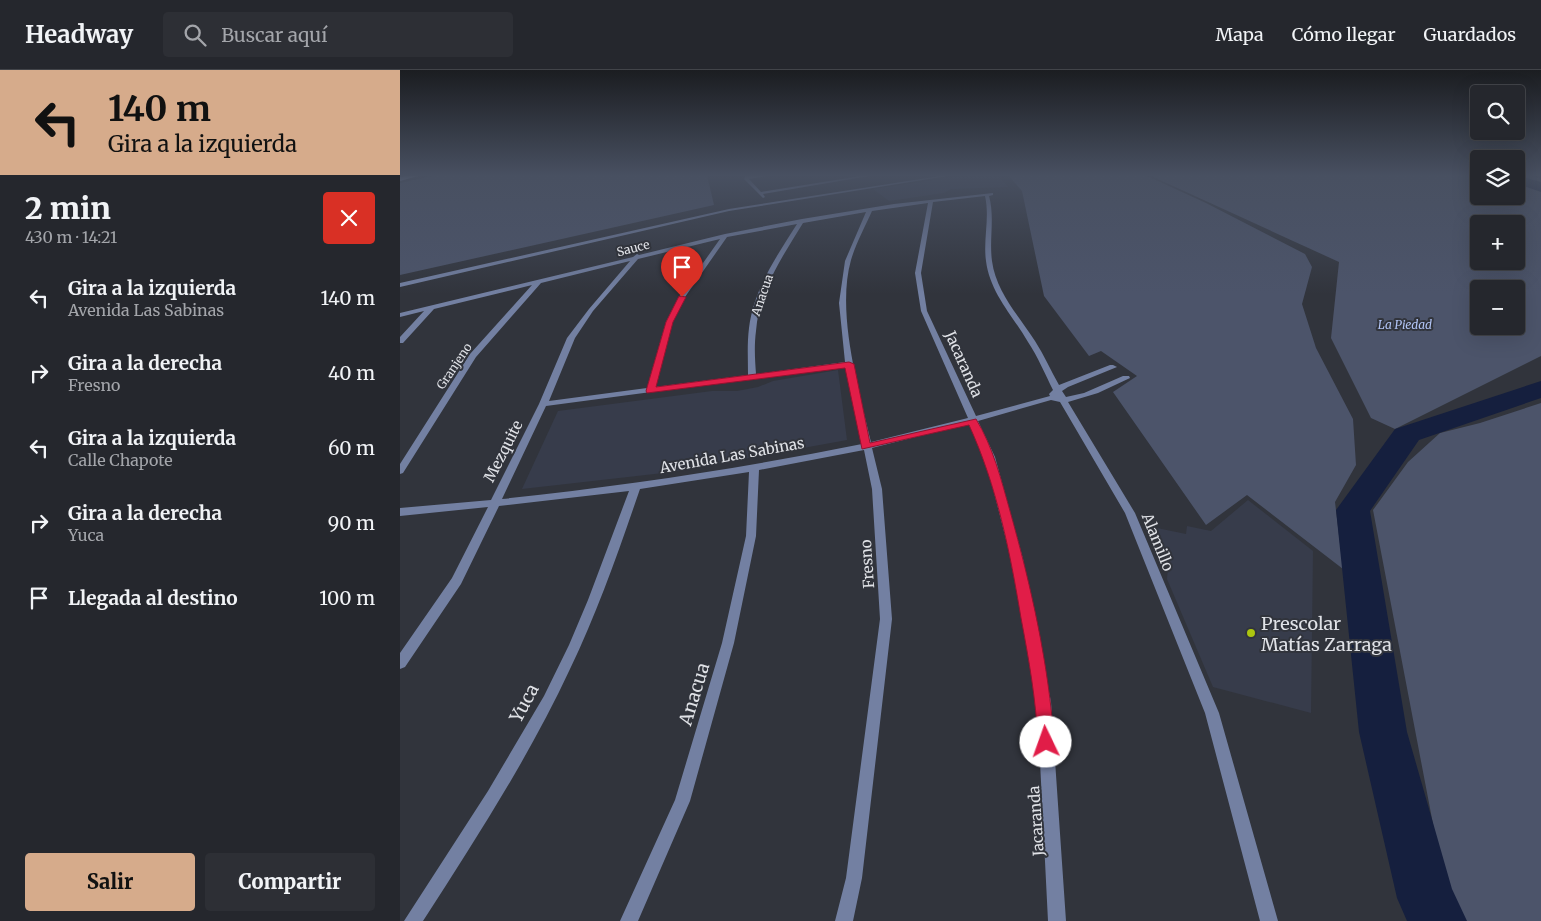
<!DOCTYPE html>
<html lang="es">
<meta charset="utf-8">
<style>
:root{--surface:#25272d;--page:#2d2f35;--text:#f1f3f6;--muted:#a3a5aa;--line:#424449;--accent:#d6ab8b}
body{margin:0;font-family:Merriweather,serif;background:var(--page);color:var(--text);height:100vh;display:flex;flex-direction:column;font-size:19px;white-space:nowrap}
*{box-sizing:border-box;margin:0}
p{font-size:16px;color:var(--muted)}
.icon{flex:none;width:28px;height:28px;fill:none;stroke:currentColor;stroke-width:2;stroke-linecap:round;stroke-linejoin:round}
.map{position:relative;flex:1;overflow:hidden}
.panel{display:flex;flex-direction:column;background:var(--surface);width:400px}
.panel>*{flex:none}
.hud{background:#d6ab8b;color:#111;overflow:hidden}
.fabs{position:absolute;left:1070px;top:15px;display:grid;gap:10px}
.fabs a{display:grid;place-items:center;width:55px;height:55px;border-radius:5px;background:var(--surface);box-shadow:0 5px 20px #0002,0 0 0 1px var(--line);font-size:25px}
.pin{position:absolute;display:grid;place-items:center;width:42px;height:42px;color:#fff;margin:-51px -21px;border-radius:50% 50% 50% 0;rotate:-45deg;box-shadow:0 0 5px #0007}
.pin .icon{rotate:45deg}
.me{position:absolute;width:55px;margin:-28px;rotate:357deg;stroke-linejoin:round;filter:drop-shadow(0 0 4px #0008)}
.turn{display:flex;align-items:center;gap:18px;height:105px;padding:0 25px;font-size:22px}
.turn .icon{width:65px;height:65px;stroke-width:2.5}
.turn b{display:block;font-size:35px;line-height:42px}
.round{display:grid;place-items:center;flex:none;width:52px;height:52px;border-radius:5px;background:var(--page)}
.head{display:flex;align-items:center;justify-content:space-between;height:85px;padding:0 25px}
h1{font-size:30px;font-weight:800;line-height:38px}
.action{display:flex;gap:10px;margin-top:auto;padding:10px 25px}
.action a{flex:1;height:58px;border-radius:5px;background:var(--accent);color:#111;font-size:20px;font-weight:800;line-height:58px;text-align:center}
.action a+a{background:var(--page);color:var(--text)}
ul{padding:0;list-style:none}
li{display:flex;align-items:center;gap:15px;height:75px;padding:0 25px}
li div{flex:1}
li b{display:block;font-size:19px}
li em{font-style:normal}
header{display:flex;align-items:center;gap:30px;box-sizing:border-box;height:70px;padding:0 25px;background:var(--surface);border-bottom:1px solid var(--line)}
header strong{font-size:24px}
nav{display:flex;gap:28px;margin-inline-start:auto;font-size:18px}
.search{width:350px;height:45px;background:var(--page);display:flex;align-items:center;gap:12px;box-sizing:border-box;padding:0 18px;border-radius:5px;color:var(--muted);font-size:19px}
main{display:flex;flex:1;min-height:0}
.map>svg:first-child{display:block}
.built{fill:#373c4b}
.green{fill:#4c546a;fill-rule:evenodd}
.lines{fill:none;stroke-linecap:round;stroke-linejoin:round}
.river{fill:#151f3e;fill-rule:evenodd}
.minor{fill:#7380a2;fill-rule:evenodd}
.primary{fill:#bdcdf7;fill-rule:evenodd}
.route{fill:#e11d48;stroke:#92132f}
.poi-dot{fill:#adc60f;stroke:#31343c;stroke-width:2}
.labels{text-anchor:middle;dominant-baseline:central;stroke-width:4;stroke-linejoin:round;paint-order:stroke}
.far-street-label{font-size:12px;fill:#e0e2e7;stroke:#31343c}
.far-park-label{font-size:12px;font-style:italic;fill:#b1c4f5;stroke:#31343c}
.street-label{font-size:15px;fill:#e0e2e7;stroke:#31343c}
.near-poi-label{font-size:18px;fill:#e0e2e7;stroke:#31343c;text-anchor:start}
.near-street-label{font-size:18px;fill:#e0e2e7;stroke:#31343c}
</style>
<header>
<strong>Headway</strong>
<div class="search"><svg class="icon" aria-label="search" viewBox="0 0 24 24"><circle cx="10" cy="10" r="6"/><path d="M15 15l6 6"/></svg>Buscar aquí</div>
<nav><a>Mapa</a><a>Cómo llegar</a><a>Guardados</a></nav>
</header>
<main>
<section class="panel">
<div class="hud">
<div class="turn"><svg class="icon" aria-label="left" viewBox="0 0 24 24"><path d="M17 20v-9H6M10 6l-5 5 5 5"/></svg><div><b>140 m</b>Gira a la izquierda</div></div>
</div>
<div class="head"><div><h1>2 min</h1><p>430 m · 14:21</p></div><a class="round" style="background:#d93025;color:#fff"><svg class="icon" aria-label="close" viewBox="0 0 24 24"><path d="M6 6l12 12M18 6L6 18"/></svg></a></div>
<ul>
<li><svg class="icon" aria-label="left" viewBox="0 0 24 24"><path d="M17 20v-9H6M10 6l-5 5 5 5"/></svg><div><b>Gira a la izquierda</b><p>Avenida Las Sabinas</p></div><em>140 m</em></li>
<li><svg class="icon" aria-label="right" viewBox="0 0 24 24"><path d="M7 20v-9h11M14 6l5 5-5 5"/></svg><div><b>Gira a la derecha</b><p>Fresno</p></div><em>40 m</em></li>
<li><svg class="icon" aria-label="left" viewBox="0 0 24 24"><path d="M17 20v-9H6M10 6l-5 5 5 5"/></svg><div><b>Gira a la izquierda</b><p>Calle Chapote</p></div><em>60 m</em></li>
<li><svg class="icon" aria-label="right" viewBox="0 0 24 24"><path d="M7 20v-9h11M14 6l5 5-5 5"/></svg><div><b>Gira a la derecha</b><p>Yuca</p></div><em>90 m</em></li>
<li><svg class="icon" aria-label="arrive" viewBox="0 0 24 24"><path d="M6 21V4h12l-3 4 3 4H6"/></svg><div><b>Llegada al destino</b></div><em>100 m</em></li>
</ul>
<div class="action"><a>Salir</a><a>Compartir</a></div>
</section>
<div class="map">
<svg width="1141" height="851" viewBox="0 0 1141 851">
<rect width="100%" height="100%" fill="#31343c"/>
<g class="built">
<path d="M568 105H598L608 117 551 119 544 123 489 131 473 119Z"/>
<path d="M438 300 447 370 272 402 122 419 158 341 312 321H337L358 317 373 311Z"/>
<path d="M848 430 913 481 911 643 813 617 767 509 769 484 752 457 786 464 787 456 811 461Z"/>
</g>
<g class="green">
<path d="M36 105H307L314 135 0 205V113Z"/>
<path d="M608 105H745L806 133 905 184 912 197 902 234 916 278 953 349 956 395 935 432 943 499 847 425 806 455 713 322 737 306 701 281 689 286 644 226 622 121Z"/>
<path d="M749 105H1079V126H1116V105H1129L1141 109V286L995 359 971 348 931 268 939 192ZM1079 154H1116V191H1079ZM1079 219H1116V256H1079Z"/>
<path d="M1141 333V851H1064L1046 822 973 440 1008 392 1040 363 1080 353Z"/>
</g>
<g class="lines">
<g class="river">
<path d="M1116 105 1141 112V122L1116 113Z"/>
<path d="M1141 311V328L1019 370 970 441 1007 662 1052 819 1067 851H1007L997 828 959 662 936 440 995 359Z"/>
</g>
<g class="minor">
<path d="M346 105H350L349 106 372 105 349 109 361 122 467 105H475L363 124 365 127 363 128 344 109Z"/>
<path d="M546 105H554L329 141 0 217V213L329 139Z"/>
<path d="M593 123V125L589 126C595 147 589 169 592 191 596 222 619 246 635 271 644 285 651 301 659 315L710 295H713L717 297 668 317 662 321 666 327 684 323 723 306H729L730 308 698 323 668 332 735 443 819 643 878 851H860L805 643 725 443 660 332 651 330 578 351 595 387 623 489 651 632 666 851H648L637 632 611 489 585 387 570 353 472 378 482 419 492 549 462 808 453 851H435L446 808 480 549 472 419 464 380 359 400 356 466 334 573 290 731 238 851H220L275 730 322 573 346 466 349 402 240 419C219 480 198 541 170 599 129 687 76 769 23 851H4L88 721 144 626 169 575 188 530 229 421 99 436 61 514 5 597 0 599V583L52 508 88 437 0 446V438L91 430 139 334 167 268 189 239 230 191 141 213 76 287 3 403 0 404V394L70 284 132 215 34 239 3 273H0V267L24 241 0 247V243L233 187 237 184 239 185 325 164 402 149 494 134ZM585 126C590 148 583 169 586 191 590 223 613 246 628 272 638 287 645 304 653 320L649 324 650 326 576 346 527 241 521 203 533 132ZM528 133 515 203 521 241 568 348 471 372C459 320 436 243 451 190 456 173 465 157 472 141ZM466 142 445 191 439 233 445 292 356 304C355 290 354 276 356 261 359 221 382 187 403 153ZM397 154C376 187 354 219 349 258 347 274 348 289 348 305L255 317 272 252 285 227 327 167ZM320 169 279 227 266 252 247 318 149 331 175 268 193 241 238 189ZM446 297 462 374C343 398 223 416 102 429L146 336 349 309 352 310 356 309Z"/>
</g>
<path class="primary" d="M13 105H22L0 111V107Z"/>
</g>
<linearGradient id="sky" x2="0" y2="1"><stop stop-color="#1b1d21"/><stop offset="0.47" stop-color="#485061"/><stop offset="1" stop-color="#485061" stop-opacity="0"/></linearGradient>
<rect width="1141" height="224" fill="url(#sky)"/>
<path class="route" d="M279 226 286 227 273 252 256 317 449 292 454 294 470 373 576 349C593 377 601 409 610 441 631 516 649 595 654 672L652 678 646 680 640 678 638 672C636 630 629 590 621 548 610 482 597 416 569 355L462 379 445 298 247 323 246 321 266 252Z"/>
<circle class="poi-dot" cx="851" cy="563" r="5"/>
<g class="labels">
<g class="far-street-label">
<text transform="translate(233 178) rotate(-14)">Sauce</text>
<text transform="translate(362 225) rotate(-71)">Anacua</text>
<text transform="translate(54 296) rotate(-56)">Granjeno</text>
</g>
<g class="far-park-label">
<text x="1005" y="254">La Piedad</text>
</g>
<g class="street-label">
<text transform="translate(564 294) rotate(66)">Jacaranda</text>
<text transform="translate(103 381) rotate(-63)">Mezquite</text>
<text transform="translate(332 385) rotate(-10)">Avenida Las Sabinas</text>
<text transform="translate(758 472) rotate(68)">Alamillo</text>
<text transform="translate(467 494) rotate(-94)">Fresno</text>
<text transform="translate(636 751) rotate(-94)">Jacaranda</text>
</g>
<g class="near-poi-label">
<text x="861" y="553">Prescolar<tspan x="861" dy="21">Matías Zarraga</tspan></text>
</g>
<g class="near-street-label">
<text transform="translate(294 624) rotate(-73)">Anacua</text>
<text transform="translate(124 633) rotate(-62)">Yuca</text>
</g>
</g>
</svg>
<div class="fabs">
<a><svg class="icon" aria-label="search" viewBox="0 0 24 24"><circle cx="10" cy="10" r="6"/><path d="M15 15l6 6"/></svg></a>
<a><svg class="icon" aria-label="layers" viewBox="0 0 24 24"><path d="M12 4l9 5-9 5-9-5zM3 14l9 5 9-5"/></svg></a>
<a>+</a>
<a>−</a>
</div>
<div class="pin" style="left:282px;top:227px;background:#d93025"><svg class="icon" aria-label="arrive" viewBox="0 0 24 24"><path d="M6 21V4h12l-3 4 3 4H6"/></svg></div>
<svg class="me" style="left:646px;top:672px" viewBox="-20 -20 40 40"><circle r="19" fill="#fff"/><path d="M0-13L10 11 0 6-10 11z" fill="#e11d48"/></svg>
</div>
</main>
